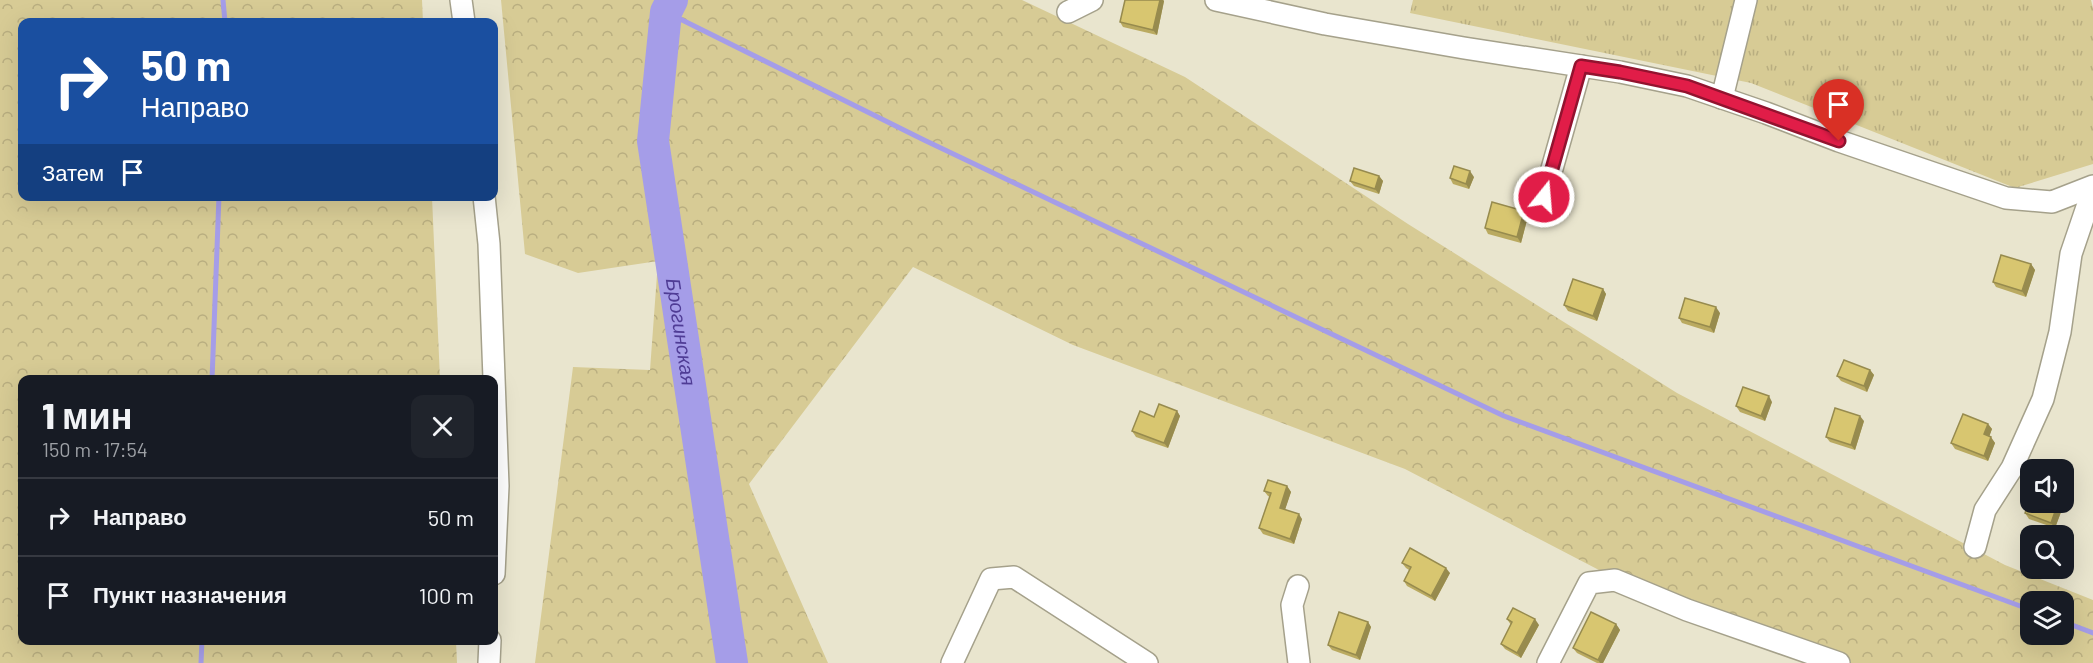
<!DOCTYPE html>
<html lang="ru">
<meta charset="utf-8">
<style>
:root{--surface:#171b24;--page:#20242c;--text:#f1f3f6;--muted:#9ea1a6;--line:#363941}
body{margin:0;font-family:Barlow,sans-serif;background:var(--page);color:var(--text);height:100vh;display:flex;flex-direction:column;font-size:22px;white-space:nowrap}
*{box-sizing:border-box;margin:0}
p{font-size:20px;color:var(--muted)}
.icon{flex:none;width:33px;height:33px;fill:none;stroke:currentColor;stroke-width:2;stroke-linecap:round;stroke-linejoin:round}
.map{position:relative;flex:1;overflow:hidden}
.sheet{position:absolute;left:18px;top:375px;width:480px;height:270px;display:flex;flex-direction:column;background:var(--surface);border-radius:12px;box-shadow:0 6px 24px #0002}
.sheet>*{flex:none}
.hud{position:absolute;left:18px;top:18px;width:480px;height:183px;border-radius:12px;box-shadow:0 6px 24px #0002;background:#1a4fa0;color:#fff;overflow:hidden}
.fabs{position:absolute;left:2020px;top:459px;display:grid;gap:12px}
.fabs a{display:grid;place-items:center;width:54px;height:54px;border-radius:12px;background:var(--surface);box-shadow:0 6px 24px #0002;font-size:30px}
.pin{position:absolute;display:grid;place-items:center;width:51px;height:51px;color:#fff;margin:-62px -26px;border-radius:50% 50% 50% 0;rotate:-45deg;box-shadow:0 0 6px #0007}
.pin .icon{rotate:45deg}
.me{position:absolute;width:66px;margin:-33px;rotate:17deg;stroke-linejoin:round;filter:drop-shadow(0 0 4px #0008)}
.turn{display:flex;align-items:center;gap:21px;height:126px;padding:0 24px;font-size:27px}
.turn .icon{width:78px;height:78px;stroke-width:2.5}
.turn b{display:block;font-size:42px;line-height:51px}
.then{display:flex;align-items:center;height:57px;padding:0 24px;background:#0003;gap:12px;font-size:22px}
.round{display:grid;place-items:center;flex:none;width:63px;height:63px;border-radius:12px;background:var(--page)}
.headline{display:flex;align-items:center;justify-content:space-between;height:102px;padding:0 24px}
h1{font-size:36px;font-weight:800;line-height:45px}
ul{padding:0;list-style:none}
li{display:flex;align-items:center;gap:18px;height:78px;padding:0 24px;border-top:2px solid var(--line)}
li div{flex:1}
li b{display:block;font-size:22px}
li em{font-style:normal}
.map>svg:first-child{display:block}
.grass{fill:url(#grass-tufts)}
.forest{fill:url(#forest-crowns);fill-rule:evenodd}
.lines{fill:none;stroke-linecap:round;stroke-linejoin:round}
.stream{stroke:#a59de8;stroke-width:5}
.river{stroke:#a59de8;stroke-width:32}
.minor-casing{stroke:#a5a18b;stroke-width:24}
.minor{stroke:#fff;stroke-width:21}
.wall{fill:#baaa60}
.shaded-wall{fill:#978b4e}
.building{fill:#d8c670;stroke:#978b4e;stroke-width:1.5}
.route-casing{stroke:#92132f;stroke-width:15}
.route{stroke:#e11d48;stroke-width:10}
.labels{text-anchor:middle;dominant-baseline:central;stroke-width:6;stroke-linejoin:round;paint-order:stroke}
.water-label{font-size:20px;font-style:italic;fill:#4f3c95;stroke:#fff}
</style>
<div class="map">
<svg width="2093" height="663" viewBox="0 0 2093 663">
<defs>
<pattern id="grass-tufts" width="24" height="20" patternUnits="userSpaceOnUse" patternTransform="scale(1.5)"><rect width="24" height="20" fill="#d7cb95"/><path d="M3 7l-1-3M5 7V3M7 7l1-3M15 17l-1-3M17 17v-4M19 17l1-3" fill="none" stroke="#b9ae80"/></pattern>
<pattern id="forest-crowns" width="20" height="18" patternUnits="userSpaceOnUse" patternTransform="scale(1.5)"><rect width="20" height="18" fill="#d7cb95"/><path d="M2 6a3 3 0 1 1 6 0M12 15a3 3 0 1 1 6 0" fill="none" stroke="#b9ae80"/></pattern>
</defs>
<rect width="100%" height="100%" fill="#e9e5ce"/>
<path class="grass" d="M1413 0H2091L2093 8V164L2015 188 1751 83 1410 13Z"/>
<g class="forest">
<path d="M0 0H422L423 22H22V196L432 197 440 379 22 380V640L456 641 457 663H0Z"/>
<path d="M501 0H1022L1185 77 1408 224 1677 393 2005 565 2093 600V663H1839L1720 633 1405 469 1073 345 913 267 749 484 828 663H535L573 367 650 370 658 261 578 273 525 254ZM2031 602H2064V634H2031Z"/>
</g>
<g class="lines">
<g class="stream">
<path d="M223 0 225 22"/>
<path d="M666 12 924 140 1504 416 2031 610"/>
<path d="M212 380 219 196"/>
<path d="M2064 622 2093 633"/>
<path d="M201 663 202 640"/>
</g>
<path class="river" id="s1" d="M672 0 666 12 653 141 732 663"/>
<g class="minor-casing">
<g id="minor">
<path d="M461 0 464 22"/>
<path d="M1216 0 1325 24 1464 48 1620 72 1687 86 1766 113 1839 141 2006 198 2052 202 2093 186"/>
<path d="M1068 12 1092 0"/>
<path d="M1722 98 1746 0"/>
<path d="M484 196 489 244 498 486 494 574"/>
<path d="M1544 197 1581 66"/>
<path d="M1975 547 1985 510 2012 468 2043 399 2060 332 2071 254 2087 207 2093 200"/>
<path d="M1298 586 1292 605 1299 663"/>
<path d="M489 663 490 640"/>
<path d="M952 663 991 579 1014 577 1147 663"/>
<path d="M1548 663 1589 583 1615 580 1687 610 1839 663"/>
</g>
</g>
<use href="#minor" class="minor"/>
</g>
<g class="wall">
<path d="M1125 0H1163L1164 1 1157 35 1123 27 1120 22Z"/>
<path d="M1379 176 1383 181 1379 194 1354 186 1350 181Z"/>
<path d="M1474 177 1469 189 1453 184 1450 178Z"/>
<path d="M1524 211 1528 216 1521 243 1488 234 1485 228Z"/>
<path d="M2031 264 2035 270 2026 297 1996 287 1993 282Z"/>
<path d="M1603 289 1606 294 1597 321 1568 311 1564 305Z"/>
<path d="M1720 313 1714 333 1682 323 1679 318Z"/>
<path d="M1870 370 1874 375 1867 392 1841 381 1837 376Z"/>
<path d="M1772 402 1765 421 1740 412 1736 406Z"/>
<path d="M1177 411 1180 416 1168 448 1136 437 1132 431 1154 417Z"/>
<path d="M1864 421 1855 450 1830 442 1826 437Z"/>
<path d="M1988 424 1992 429 1989 436 1995 443 1988 461 1955 449 1951 443Z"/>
<path d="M1287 486 1291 492 1285 509 1302 519 1294 544 1263 534 1259 528 1270 497 1268 496 1264 491Z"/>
<path d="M2048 503 2061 512 2055 528 2029 519 2025 513Z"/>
<path d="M1402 563 1450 573 1435 601 1407 586 1404 581 1409 570 1406 568Z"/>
<path d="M1507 619 1539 625 1521 658 1505 649 1501 644 1511 625Z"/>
<path d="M1368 622 1371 627 1360 660 1332 650 1328 645Z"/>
<path d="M1616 624 1620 630 1603 663H1597L1577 653 1573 648Z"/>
</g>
<g class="shaded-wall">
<path d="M1160 0H1163L1164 1 1157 35 1153 30Z"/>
<path d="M1470 171 1474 177 1469 189 1466 184Z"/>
<path d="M1379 176 1383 181 1379 194 1375 189Z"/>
<path d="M1524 211 1528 216 1521 243 1517 237Z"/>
<path d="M2031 264 2035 270 2026 297 2022 291Z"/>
<path d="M1603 289 1606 294 1597 321 1593 316Z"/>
<path d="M1716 307 1720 313 1714 333 1710 327Z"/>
<path d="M1870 370 1874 375 1867 392 1864 386Z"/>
<path d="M1769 396 1772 402 1765 421 1761 416Z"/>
<path d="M1177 411 1180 416 1168 448 1164 443Z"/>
<path d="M1860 416 1864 421 1855 450 1851 445Z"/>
<path d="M1988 424 1992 429 1988 440 1984 434Z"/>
<path d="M1991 437 1995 443 1988 461 1984 456Z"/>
<path d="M1287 486 1291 492 1284 513 1280 508Z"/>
<path d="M2057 506 2061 512 2055 528 2051 523Z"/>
<path d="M1299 514 1302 519 1294 544 1290 539Z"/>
<path d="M1446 568 1450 573 1435 601 1431 596Z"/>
<path d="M1535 619 1539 625 1521 658 1517 653Z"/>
<path d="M1368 622 1371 627 1360 660 1356 655Z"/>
<path d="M1616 624 1620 630 1603 663H1600L1598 660Z"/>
</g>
<g class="building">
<path d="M1125 0H1160L1153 30 1120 22Z"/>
<path d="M1454 166 1470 171 1466 184 1450 178Z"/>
<path d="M1354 168 1379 176 1375 189 1350 181Z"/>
<path d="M1492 202 1524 211 1517 237 1485 228Z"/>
<path d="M2001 255 2031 264 2022 291 1993 282Z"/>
<path d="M1573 279 1603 289 1593 316 1564 305Z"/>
<path d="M1685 298 1716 307 1710 327 1679 318Z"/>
<path d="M1844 360 1870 370 1864 386 1837 376Z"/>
<path d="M1743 387 1769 396 1761 416 1736 406Z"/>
<path d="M1159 404 1177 411 1164 443 1132 431 1140 411 1154 417Z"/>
<path d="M1835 408 1860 416 1851 445 1826 437Z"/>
<path d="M1963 414 1988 424 1984 434 1991 437 1984 456 1951 443Z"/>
<path d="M1268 480 1287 486 1280 508 1299 514 1290 539 1259 528 1271 493 1264 491Z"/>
<path d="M2031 496V502H2046L2057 506 2051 523 2025 513Z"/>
<path d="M1410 548 1446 568 1431 596 1404 581 1411 567 1402 563Z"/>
<path d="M1513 608 1535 619 1517 653 1501 644 1512 622 1507 619Z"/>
<path d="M1339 612 1368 622 1356 655 1328 645Z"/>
<path d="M1591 612 1616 624 1598 660 1573 648Z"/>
</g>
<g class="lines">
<g class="route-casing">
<path id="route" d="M1544 197 1581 66 1620 72 1687 86 1839 141"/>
</g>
<use href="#route" class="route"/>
</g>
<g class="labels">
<g class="water-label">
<text stroke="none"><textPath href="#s1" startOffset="336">Брогинская</textPath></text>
</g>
</g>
</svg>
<div class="fabs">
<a><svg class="icon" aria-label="sound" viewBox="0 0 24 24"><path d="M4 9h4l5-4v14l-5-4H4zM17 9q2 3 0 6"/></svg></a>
<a><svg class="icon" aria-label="search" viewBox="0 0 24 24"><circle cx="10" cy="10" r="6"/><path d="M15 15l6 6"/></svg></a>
<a><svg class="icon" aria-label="layers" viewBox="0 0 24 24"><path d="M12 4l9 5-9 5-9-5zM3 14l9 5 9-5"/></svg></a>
</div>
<div class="pin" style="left:1839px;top:141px;background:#d93025"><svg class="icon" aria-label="arrive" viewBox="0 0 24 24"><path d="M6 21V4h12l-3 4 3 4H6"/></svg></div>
<svg class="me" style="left:1544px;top:197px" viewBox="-20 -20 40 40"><circle r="17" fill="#e11d48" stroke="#fff" stroke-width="3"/><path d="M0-11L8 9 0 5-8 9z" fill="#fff"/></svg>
<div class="hud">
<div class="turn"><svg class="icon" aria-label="right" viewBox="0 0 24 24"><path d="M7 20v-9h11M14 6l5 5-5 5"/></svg><div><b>50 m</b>Направо</div></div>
<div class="then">Затем<svg class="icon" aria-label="arrive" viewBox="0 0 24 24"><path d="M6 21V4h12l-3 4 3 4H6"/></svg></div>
</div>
<section class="sheet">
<div class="headline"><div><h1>1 мин</h1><p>150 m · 17:54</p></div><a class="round"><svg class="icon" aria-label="close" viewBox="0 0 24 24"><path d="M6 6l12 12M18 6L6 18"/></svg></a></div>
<ul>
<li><svg class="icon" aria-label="right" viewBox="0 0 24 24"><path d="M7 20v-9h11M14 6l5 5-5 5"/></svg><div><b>Направо</b></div><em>50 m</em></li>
<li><svg class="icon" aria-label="arrive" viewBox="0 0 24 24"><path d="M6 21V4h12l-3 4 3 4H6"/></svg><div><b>Пункт назначения</b></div><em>100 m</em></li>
</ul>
</section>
</div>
